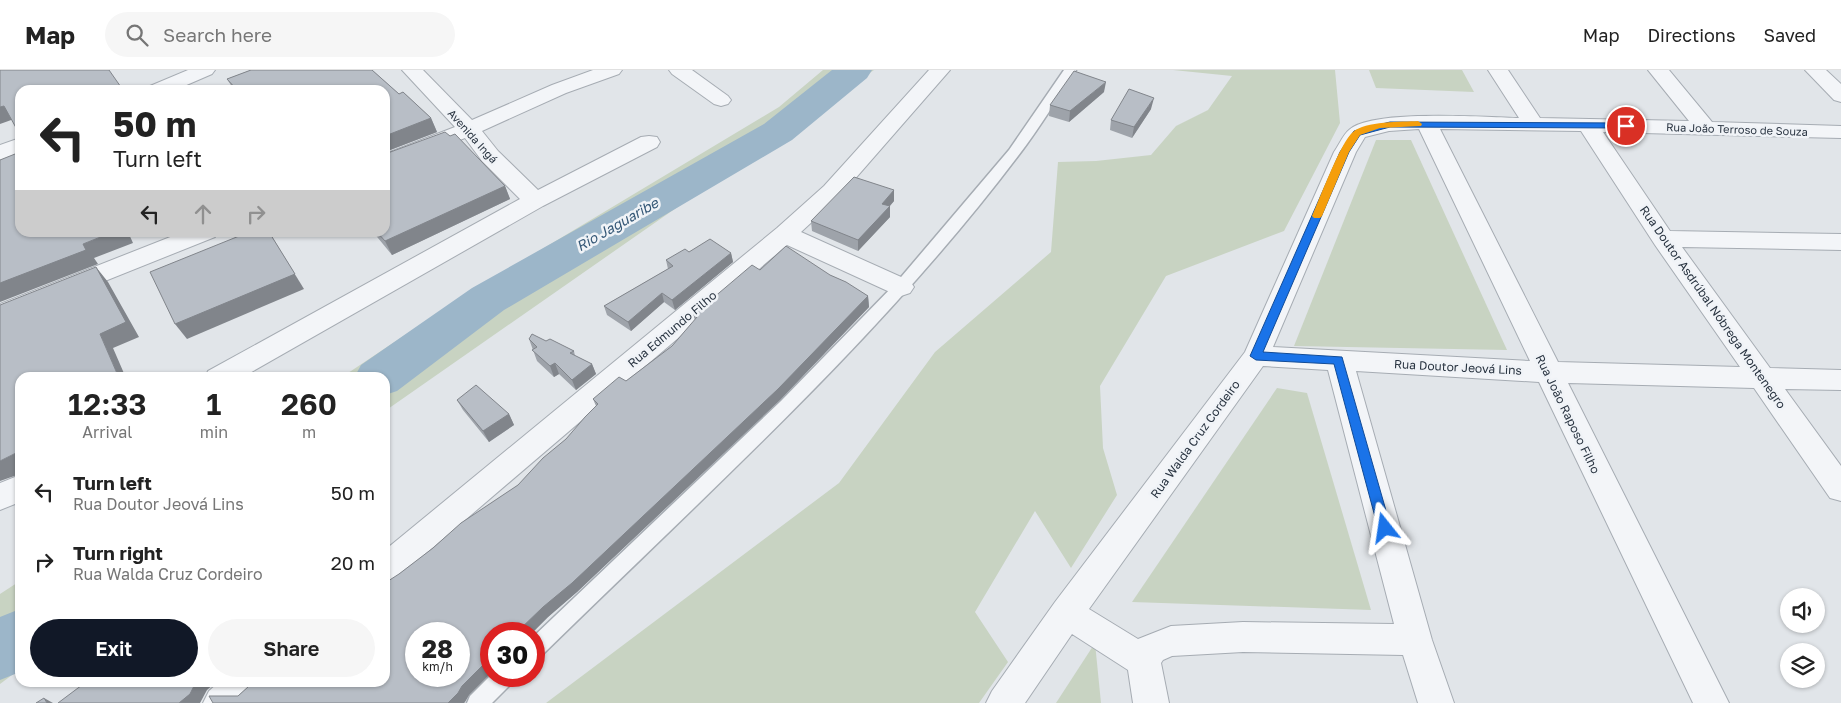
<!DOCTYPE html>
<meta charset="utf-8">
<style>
:root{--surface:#fff;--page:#f6f6f6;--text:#222;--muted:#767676;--line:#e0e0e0;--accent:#111827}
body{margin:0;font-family:"Golos Text",sans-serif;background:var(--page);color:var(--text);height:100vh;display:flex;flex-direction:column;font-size:19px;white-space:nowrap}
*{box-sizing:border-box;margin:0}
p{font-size:16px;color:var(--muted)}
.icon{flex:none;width:28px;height:28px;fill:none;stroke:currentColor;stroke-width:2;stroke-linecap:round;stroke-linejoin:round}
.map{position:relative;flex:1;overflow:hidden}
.side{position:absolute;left:15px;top:302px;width:375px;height:315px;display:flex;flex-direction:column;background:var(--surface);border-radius:15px;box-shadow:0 1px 4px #0004}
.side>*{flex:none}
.guide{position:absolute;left:15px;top:15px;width:375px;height:152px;border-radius:15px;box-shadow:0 1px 4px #0004;background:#fff;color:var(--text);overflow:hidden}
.fabs{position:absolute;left:1780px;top:518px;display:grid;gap:10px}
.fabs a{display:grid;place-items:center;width:45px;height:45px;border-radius:50%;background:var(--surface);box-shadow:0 1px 4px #0004;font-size:25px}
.speed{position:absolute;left:405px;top:552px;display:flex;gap:10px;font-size:25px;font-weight:700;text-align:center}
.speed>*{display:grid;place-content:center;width:65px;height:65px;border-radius:50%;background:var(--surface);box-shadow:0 1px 4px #0004;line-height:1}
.speed small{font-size:12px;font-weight:400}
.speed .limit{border:8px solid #d22;background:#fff;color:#111}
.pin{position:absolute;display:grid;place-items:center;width:42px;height:42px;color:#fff;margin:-21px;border:2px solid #fff;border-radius:50%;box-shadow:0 1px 5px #0007}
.me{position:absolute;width:55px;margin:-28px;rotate:345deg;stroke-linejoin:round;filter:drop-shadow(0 0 4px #0008)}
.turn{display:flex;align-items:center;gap:18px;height:105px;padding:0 15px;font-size:22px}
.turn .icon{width:65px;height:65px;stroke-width:2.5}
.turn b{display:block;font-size:35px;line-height:42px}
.lanes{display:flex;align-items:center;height:48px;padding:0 15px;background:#0003;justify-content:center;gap:25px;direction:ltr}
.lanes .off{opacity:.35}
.eta{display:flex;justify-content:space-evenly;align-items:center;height:85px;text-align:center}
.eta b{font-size:30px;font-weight:600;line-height:35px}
.action{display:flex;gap:10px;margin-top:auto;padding:10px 15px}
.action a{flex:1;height:58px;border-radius:30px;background:var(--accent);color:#fff;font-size:20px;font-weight:600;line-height:58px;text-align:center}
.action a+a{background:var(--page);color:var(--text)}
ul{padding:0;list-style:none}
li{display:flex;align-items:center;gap:15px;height:70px;padding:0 15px}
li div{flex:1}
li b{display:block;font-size:19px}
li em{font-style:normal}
header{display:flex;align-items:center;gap:30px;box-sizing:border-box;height:70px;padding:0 25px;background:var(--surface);border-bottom:1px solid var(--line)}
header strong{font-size:24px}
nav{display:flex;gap:28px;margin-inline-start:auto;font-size:18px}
.search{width:350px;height:45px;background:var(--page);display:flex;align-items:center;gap:12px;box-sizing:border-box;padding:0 18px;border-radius:28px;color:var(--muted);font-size:19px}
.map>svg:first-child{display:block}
.green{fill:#c8d3c2}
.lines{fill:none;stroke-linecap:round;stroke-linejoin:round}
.river{fill:#9cb6c9;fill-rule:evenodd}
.lane-casing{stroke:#a6acb3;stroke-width:3}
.street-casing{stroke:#a6acb3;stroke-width:2}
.lane{fill:#f3f5f8;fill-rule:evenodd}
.street{fill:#f3f5f8;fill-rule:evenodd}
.wall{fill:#9ea3aa}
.shaded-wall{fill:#81858b}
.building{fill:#b8bec6;stroke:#81858b;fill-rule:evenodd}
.route{fill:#1a73e8;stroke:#114b97}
.slow{fill:#f59e0b}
.labels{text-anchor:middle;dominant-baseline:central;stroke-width:5;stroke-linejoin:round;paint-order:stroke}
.far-street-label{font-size:11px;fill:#293441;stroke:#f0f3f7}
.street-label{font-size:12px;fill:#293441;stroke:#f0f3f7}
.water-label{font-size:14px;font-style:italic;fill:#335675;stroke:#f0f3f7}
</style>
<header>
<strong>Map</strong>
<div class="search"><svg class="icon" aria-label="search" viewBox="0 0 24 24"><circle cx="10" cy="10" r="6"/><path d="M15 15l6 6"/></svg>Search here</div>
<nav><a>Map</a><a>Directions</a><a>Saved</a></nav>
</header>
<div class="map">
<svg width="1841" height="633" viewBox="0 0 1841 633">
<rect width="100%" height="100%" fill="#e1e5e9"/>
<g class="green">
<path d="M823 0H874L385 341V308L342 307 459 229 779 37Z"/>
<path d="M1173 0H1335L1340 53 1284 161 1166 206 1100 316 1103 378 1117 425 1071 498 1035 441 975 542 1008 592 979 633H546L839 413 935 282 1051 182 1058 92 1096 91 1151 85 1176 56 1208 40 1232 6Z"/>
<path d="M1369 0H1462L1474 22 1376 18Z"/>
<path d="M1376 70H1411L1507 280 1294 276Z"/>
<path d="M1277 318 1307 323 1371 540 1132 532Z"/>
<path d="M20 511V599L0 614V524Z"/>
<path d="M1095 573 1101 633H1056Z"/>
</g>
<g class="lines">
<g class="river">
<path d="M832 0H872L867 8 792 70 504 240 397 321 385 325V308H354L361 295 472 218 764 54Z"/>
<path d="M20 539V602L0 610V547Z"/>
</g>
<g class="lane-casing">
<g id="lane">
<path d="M1064 0H1076C1057 29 1039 59 1018 86 879 270 705 425 541 586L534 588V566L781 331 896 213 1009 80Z"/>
<path d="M491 605 515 606 512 613 492 633H467L470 626Z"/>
</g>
</g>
<g class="street-casing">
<g id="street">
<path d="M188 0H215L212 4 175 20H147L150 16Z"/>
<path d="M402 0H423L472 50 552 15 593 0H622L619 4 566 23 482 61 498 81 538 120 641 67 649 66 657 67 660 72 657 77 543 136 241 308H205L208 301 520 129 482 91 465 68 385 99V84L455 57Z"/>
<path d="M669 0H692L728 26 731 30 728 34 721 36 714 34 672 4Z"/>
<path d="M929 0H950L840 126 801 162 910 211 914 217 910 223 901 226 892 223 787 175 396 509 385 513V480L777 158 824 116Z"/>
<path d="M1488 0H1508L1540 48 1689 51 1648 0H1669L1712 52 1841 56V68L1603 62 1670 161 1841 164V180L1682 177 1770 298 1841 300V320L1785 319 1841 396V431L1830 428 1754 318 1568 313 1729 633H1693L1539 312 1356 301 1432 570 1454 633H1418L1403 585 1243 582 1172 586 1163 590 1161 593 1169 633H1133L1128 600 1072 564 1025 633H986L992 621 1055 532 1245 282 1334 82C1339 75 1343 65 1349 60 1370 39 1487 47 1519 48ZM1419 59 1530 291 1273 277 1356 82 1365 67 1389 61ZM1440 59 1581 61 1655 175 1740 297 1558 292ZM1263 296 1328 300 1394 554 1243 552 1171 556 1138 569 1089 539Z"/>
<path d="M1805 0H1826L1841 14V32L1834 30Z"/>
<path d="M20 68V83L0 90V75Z"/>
<path d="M183 162H219L215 167 0 253V234Z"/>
<path d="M20 405V432L0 440V413Z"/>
<path d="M219 612H263L258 624 247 633H203L209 621Z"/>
</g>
</g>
<use href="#lane" class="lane"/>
<use href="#street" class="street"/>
</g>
<g class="wall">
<path d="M251 0H372L399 24 403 22 431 48 437 62 385 82V20H234L227 9Z"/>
<path d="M1104 22 1069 52 1049 46 1050 35Z"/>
<path d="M1151 39 1132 68 1110 60 1111 50Z"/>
<path d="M505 116 510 129 392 185 373 162H385Z"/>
<path d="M894 120V131L890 136V147L858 181 812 161 811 151Z"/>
<path d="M689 182 731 183 733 192 675 240 664 232 631 261 607 245 604 236 668 199 666 190Z"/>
<path d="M760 200 830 205 868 226 869 237 780 330 577 522 548 547 531 564H491V604H490L469 625 464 633H213L238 626 249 616 385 612 399 504 518 415 566 369 596 336 593 329 626 311 672 276 695 250 693 245Z"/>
<path d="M529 269 546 271 574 281 575 286 592 294 596 304 576 320 559 304 554 307 537 291Z"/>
<path d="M457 330 509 344 514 355 489 372 463 340Z"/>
</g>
<g class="shaded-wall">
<path d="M1106 12 1104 22 1069 52 1070 41Z"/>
<path d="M1154 28 1151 39 1132 68 1134 57Z"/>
<path d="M4 36 14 49 0 54V37Z"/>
<path d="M431 48 437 62 385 82V66Z"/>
<path d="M505 116 510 129 392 185 385 171Z"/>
<path d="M894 120V131L886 140 890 136V147L858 181V170L882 134Z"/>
<path d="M113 162H128L133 173 94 188 98 194 0 232V213L83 174Z"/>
<path d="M269 162 304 219 187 269 175 254Z"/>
<path d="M731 183 733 192 675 240 672 230Z"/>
<path d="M96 197 108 212 139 267 113 278 126 308H119L100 264Z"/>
<path d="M662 223 664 232 631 261 628 252Z"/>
<path d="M868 226 869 237 780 330 577 522 548 547 531 564H519L517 562Z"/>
<path d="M555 293 559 304 554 307 550 296Z"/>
<path d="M592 294 596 304 576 320 572 310Z"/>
<path d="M509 344 514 355 489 372 483 361Z"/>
<path d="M20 381V404L0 411V391Z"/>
<path d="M483 595 490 604 469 625 465 632 464 633H448L462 616Z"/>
<path d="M196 612H216L207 620 200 633H179Z"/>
<path d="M44 628 53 633H47Z"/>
</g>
<g class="building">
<path d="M0 0H109L123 20H20V65L4 36 0 37Z"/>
<path d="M251 0H372L399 24 403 22 431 48 385 66V20H237L227 9Z"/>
<path d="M1074 1 1106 12 1070 41 1050 35Z"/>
<path d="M1129 19 1154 28 1134 57 1111 50Z"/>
<path d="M445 62 450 66 455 64 505 116 385 171 377 162H385V84Z"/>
<path d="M20 82V162H113L83 174 86 180 0 213V90Z"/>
<path d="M854 107 894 120 882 134 890 136 858 170 811 151Z"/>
<path d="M249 162H269L295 204 175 254 150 202Z"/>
<path d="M710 169 731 183 672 230 662 223 628 252 604 236 673 196 666 190 685 179 689 182Z"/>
<path d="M786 176 830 205 846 212 868 226 778 319 572 513 543 537 517 562 519 564H491V592L489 594 483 595 462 616 458 623 448 633H213L209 626H238L249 616 251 612H385V513L399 504 433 478 461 453 518 415 543 388 566 369 585 347 598 334 593 329 619 307 626 311 672 276 697 247 693 245 752 195 760 200ZM416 564H459V606H416Z"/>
<path d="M96 197 126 252 100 264 119 308H20V381L0 391V235Z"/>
<path d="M532 264 546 271 550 269 574 281 570 283 592 294 572 310 555 293 550 296 532 280 537 277 529 269Z"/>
<path d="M476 315 509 344 483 361 457 330Z"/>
<path d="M86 612H196L190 624 179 633H58Z"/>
<path d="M44 628 47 633H36Z"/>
</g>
<path class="route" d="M1390 52 1626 53 1631 56 1626 58 1390 57 1360 65 1349 82 1263 282 1342 287 1391 458 1389 462 1385 464 1380 462 1378 458 1334 294 1256 290 1250 286 1340 82 1354 61Z"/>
<path class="slow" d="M1418 51 1422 54 1421 56 1380 58 1360 65 1349 82 1322 146 1320 148H1314L1312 146C1320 128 1340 73 1353 62 1365 51 1402 52 1418 51Z"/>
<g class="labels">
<g class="far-street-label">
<text transform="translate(1737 59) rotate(2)">Rua João Terroso de Souza</text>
<text transform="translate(473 66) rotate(48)">Avenida Ingá</text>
</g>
<g class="street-label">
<text transform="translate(1713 237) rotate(55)">Rua Doutor Asdrúbal Nóbrega Montenegro</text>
<text transform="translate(672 259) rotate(-40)">Rua Edmundo Filho</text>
<text transform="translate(1458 297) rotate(3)">Rua Doutor Jeová Lins</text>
<text transform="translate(1568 344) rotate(64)">Rua João Raposo Filho</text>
<text transform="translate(1195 369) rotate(-54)">Rua Walda Cruz Cordeiro</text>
</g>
<g class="water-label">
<text transform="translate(617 154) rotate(-30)">Rio Jaguaribe</text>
</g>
</g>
</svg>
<div class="fabs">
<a><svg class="icon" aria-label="sound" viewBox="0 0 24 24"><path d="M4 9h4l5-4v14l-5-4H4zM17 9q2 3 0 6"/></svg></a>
<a><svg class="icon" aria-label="layers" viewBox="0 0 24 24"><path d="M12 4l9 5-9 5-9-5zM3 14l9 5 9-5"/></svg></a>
</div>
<div class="speed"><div>28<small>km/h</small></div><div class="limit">30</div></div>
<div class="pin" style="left:1626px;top:56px;background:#d93025"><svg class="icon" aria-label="arrive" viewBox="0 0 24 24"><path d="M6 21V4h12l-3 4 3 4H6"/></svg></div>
<svg class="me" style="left:1385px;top:458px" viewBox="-20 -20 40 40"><path d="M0-17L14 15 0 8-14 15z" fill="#1a73e8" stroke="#fff" stroke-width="4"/></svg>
<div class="guide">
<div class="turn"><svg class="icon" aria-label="left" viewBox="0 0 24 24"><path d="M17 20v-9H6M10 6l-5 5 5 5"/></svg><div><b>50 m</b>Turn left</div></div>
<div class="lanes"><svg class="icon" aria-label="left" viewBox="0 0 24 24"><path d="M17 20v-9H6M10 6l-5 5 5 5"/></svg><svg class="icon off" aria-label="ahead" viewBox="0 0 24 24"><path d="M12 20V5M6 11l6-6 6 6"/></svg><svg class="icon off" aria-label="right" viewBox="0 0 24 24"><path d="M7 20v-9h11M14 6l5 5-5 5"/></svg></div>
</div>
<section class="side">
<div class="eta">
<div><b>12:33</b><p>Arrival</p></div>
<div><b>1</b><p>min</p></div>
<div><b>260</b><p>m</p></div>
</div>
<ul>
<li><svg class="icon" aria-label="left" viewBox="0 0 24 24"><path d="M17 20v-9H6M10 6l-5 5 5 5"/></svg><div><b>Turn left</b><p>Rua Doutor Jeová Lins</p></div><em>50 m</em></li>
<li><svg class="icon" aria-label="right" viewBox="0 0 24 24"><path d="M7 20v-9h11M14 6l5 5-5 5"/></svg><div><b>Turn right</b><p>Rua Walda Cruz Cordeiro</p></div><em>20 m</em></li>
</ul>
<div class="action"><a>Exit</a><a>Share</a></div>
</section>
</div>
